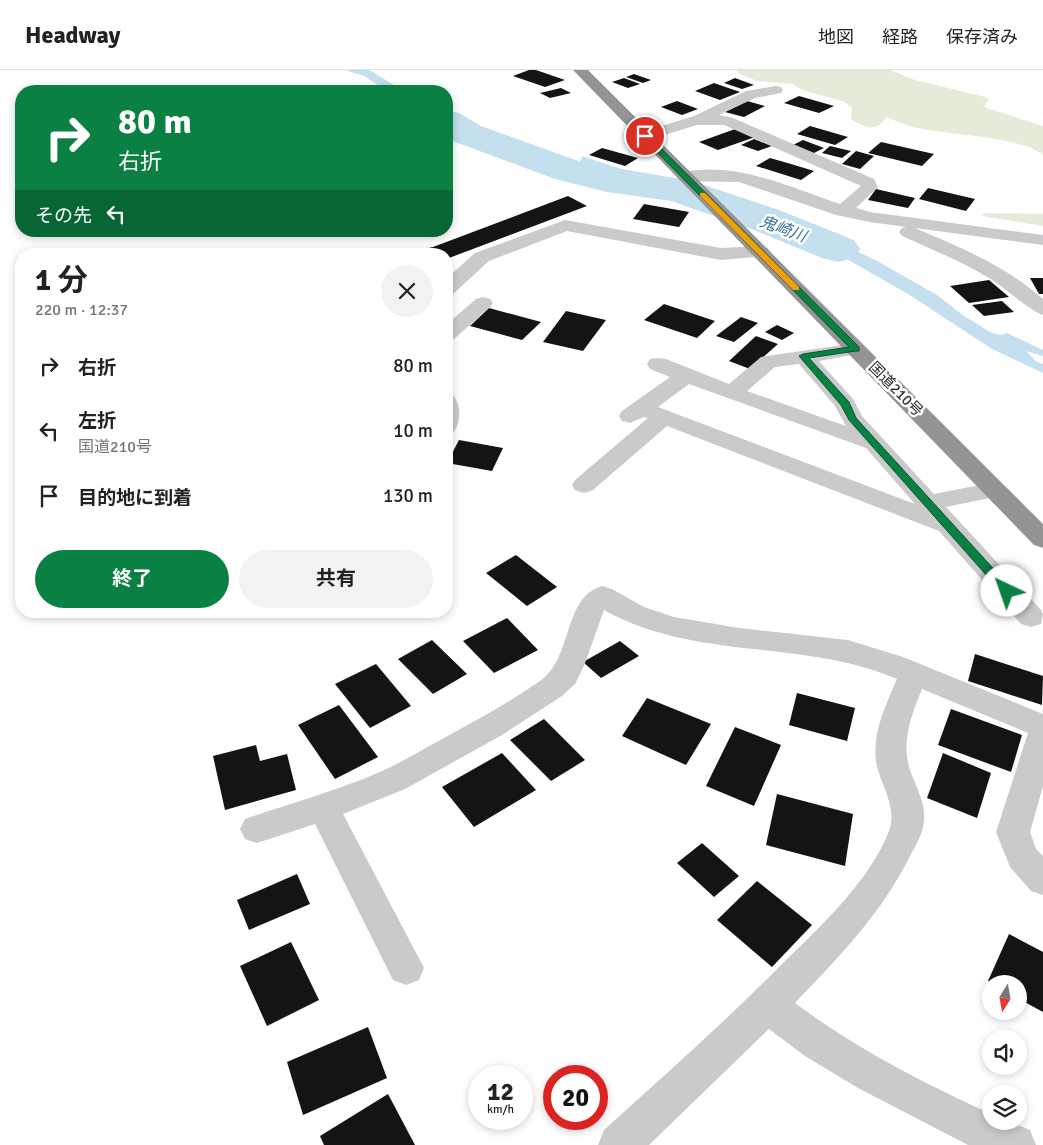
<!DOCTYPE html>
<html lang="ja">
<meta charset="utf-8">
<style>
:root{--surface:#fff;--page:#f2f2f2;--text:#222;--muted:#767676;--line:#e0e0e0;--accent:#0b8043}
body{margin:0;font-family:Signika,"Noto Sans JP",sans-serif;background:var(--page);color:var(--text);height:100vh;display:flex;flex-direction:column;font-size:19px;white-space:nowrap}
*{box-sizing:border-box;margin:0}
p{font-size:16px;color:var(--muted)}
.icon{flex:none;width:28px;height:28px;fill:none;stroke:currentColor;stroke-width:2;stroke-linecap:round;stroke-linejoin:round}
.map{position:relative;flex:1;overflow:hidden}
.panel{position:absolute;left:15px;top:178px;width:438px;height:370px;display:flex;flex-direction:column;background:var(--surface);border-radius:20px;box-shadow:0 2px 8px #0003}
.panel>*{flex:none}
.guide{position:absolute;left:15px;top:15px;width:438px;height:152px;border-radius:20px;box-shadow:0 2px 8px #0003;background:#0b8043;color:#fff;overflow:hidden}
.needle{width:32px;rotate:191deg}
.controls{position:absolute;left:982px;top:905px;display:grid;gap:10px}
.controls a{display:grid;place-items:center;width:45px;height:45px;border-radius:50%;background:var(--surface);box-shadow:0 2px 8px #0003;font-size:25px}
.speed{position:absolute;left:468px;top:995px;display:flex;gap:10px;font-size:25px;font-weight:700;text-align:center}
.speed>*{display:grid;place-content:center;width:65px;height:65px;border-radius:50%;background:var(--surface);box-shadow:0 2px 8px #0003;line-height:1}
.speed small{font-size:12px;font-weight:400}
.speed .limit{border:8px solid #d22;background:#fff;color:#111}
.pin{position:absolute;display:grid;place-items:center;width:42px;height:42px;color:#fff;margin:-21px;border:2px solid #fff;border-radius:50%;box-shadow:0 1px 5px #0007}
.me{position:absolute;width:55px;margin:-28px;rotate:318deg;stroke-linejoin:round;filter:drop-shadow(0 0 4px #0008)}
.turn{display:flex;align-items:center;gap:18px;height:105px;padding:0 20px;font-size:22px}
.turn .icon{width:65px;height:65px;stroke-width:2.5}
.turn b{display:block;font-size:35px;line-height:42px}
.then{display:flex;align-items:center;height:48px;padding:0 20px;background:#0003;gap:10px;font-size:19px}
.round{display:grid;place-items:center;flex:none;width:52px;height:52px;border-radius:26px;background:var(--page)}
.headline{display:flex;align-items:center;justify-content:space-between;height:85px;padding:0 20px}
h1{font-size:30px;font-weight:700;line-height:38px}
.action{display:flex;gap:10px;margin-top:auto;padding:10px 20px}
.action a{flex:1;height:58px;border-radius:30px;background:var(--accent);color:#fff;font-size:20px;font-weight:700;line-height:58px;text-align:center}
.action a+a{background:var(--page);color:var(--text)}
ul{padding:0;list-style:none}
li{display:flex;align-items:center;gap:15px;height:65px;padding:0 20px}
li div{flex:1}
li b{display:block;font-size:19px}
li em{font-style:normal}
header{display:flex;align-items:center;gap:30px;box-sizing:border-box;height:70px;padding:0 25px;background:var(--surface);border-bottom:1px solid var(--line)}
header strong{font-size:24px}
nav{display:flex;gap:28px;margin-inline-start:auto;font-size:18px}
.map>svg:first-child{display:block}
.green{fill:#e4ecd9}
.water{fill:#c4dfee}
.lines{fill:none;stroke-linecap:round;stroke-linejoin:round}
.river{fill:#c4dfee;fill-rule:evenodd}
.building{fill:#141414}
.minor{fill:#cacaca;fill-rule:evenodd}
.highway{fill:#949494;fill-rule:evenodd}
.route{fill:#0b8043;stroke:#07532c}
.slow{fill:#f59e0b}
.labels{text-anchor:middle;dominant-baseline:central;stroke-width:5;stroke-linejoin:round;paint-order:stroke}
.far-street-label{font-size:15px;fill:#2d2d2d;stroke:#fff}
.far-water-label{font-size:16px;font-style:italic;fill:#357595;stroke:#fff}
</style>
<header>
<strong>Headway</strong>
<nav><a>地図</a><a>経路</a><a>保存済み</a></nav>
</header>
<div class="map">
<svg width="1043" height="1075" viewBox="0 0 1043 1075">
<rect width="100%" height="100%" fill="#fff"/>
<g class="green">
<path d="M736 0H890L915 10 985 27 989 30 984 37 1043 56V85C1021 67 952 65 923 59 910 57 898 52 886 47 876 63 867 58 852 50L851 45 852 38 845 32 802 20 793 14 757 11 740 4Z"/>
<path d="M984 143 1043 144V156L982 146Z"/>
</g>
<g class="water">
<path d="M345 0H369L404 21H387L364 6Z"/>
<path d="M446 47 496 72 550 89 574 100 593 103 596 101 578 93 581 90 582 86 651 109 676 113 697 137 678 128 617 116 564 100 546 92 536 91 508 83 472 70 446 57Z"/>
<path d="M743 135 771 142 802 159 826 166 877 191 937 225 964 246 992 263 1001 265 1007 263 1043 280V286L1026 281 1037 292 1043 294V303L992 279 908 224 845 188 765 157Z"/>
</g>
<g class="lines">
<path class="river" d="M446 40 459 43 481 56 581 92 692 111 779 140 854 170 860 179 854 188 838 192 822 188 749 158 671 131 607 122 555 109 455 72 446 67Z"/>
</g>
<g class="building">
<path d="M529 0H536L565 10 545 17 513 6Z"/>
<path d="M634 4 651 10 643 13 626 7Z"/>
<path d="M624 8 640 14 628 18 612 12Z"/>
<path d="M735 8 754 15 742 19 724 13Z"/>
<path d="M714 13 740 22 720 30 695 21Z"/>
<path d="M561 18 571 23 550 28 540 23Z"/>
<path d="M799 26 834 36 819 43 784 33Z"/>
<path d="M677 31 698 39 682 45 661 37Z"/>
<path d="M747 31 765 36 744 47 725 42Z"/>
<path d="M810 56 848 67 835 75 797 64Z"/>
<path d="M738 58 758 66 718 80 699 72Z"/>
<path d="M754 69 772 76 758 81 741 75Z"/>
<path d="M803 70 824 78 814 83 793 75Z"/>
<path d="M881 72 934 84 922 96 868 83Z"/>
<path d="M830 76 851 81 842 88 822 83Z"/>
<path d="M602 78 638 88 625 96 589 85Z"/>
<path d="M856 81 874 86 860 99 842 94Z"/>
<path d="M770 88 791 94 814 101 801 110 756 96Z"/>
<path d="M928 118 975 129 966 141 919 129Z"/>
<path d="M876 119 915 128 908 138 868 130Z"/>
<path d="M568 126 587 136 449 188 446 189V184H402L433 177Z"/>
<path d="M644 134 689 142 679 157 633 149Z"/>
<path d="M1030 208H1043V224H1039Z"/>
<path d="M989 210 1009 227 969 233 950 216Z"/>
<path d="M1002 231 1014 242 984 246 972 235Z"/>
<path d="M664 234 715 251 697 268 644 250Z"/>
<path d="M489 238 541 252 522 270 470 256Z"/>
<path d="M566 241 606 250 583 281 543 272Z"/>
<path d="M741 247 758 253 734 272 716 266Z"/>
<path d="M777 255 794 263 782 270 765 262Z"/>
<path d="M756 266 778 274 750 299 729 291Z"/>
<path d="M459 370 503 378 492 401 447 393Z"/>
<path d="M516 485 557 517 527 536 486 503Z"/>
<path d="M507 548 538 580 494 603 463 571Z"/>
<path d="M432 570 467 604 433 624 398 589Z"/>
<path d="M620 571 639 586 601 608 583 592Z"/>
<path d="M975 584 1043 606 1042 635 968 611Z"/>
<path d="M376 594 411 636 370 658 335 614Z"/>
<path d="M797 623 855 638 847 671 789 655Z"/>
<path d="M647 628 711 654 686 695 622 666Z"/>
<path d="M339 635 378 687 335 709 298 655Z"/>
<path d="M951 639 1022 665 1011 702 938 675Z"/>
<path d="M544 649 585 690 551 711 510 670Z"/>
<path d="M735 657 781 675 754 736 706 716Z"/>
<path d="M256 675 260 691 287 684 296 720 225 740 213 686Z"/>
<path d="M502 683 536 720 474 757 442 717Z"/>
<path d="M943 683 991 703 977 748 927 728Z"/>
<path d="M777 724 853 744 845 796 766 775Z"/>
<path d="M702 773 739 806 714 827 677 793Z"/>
<path d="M297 804 310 834 249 860 237 830Z"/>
<path d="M757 811 812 855 772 897 717 850Z"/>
<path d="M1009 864 1043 882V942L1019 929V914H992L988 911Z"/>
<path d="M291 872 319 930 267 956 240 896Z"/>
<path d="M368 957 387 1008 303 1045 287 992Z"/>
<path d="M388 1024 415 1075H324L320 1066Z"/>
</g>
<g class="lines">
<g class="minor">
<path d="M776 16 781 17 783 20 781 23 755 28 719 45 733 48 874 109 878 117 856 138 870 142 1043 165V175L915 158C960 177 1006 196 1043 229V245C1031 242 1003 216 989 208 961 191 931 179 902 166L899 162 902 158 906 157 870 152 836 145 739 112 679 111 677 107 679 103C734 90 789 117 840 134L861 116 724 55H697L645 71 639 69 637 66 639 63 694 46 746 21Z"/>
<path d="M565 150 721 178 761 176 768 178 770 182 768 186 721 190 567 161 489 191 453 224 446 226V209L475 183Z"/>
<path d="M483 227 490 229 493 233 490 237 453 270 446 272V255L476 229Z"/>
<path d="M856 273 863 275 866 279 863 283 819 291 853 329 862 346 934 424 995 412 1004 415 1007 420 1004 425 946 437 1041 540 1043 544 1041 554 1031 557 1021 554 939 461 667 356 593 420 584 423 575 420 572 415 575 410 648 348 644 347 630 353 622 351 619 346 622 341 670 307 650 299 647 294 650 289 658 288 666 289 729 314 761 287ZM799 294 835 336 846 356 747 321 775 297ZM689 314 866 378 915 434 658 337Z"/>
<path d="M446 324 454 326C461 336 461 352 454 362L446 364Z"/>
<path d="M602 516 612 519 644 537 674 547 739 558 848 570 903 587 1043 644V716L1030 762 1036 779 1043 786V825L1031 821 1010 797 996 762 1028 663 922 619C911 645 901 673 910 700 916 717 926 733 924 751 923 765 914 778 908 790 880 845 838 888 795 933 855 978 923 1013 991 1044V1051H1008L1030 1060 1036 1075H968L858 1018 805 986 769 959 649 1075H598L604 1060C666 1004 728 949 786 890 823 854 870 810 889 761 898 737 880 714 876 692 872 662 886 635 897 609 804 569 694 591 604 540L584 596 575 614 562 626 502 665 405 719 343 744 424 898 419 910 406 915 393 910 315 754 257 773 245 769 240 759 245 749C291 733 337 721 382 701 400 693 418 682 435 673 471 653 507 634 540 611 574 587 562 528 602 516Z"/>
</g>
<path class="highway" d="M573 0H588L1043 454V478L1034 475Z"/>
</g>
<path class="route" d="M643 65H648L859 277V281H856L809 288 849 332 856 348 1011 518 1013 521 1011 524H1003L849 350 841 335 799 286 803 284 849 277 643 68Z"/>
<path class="slow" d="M700 123H705L799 217V220H793L700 126Z"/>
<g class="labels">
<g class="far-street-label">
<text transform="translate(896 319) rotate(45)">国道210号</text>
</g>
<g class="far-water-label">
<text transform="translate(783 159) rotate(20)">鬼崎川</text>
</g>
</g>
</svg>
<div class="controls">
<a><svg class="needle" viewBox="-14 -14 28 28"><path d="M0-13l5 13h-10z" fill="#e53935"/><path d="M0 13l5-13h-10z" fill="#767676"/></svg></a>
<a><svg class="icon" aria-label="sound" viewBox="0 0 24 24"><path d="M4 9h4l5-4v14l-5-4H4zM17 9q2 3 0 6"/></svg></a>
<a><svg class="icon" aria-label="layers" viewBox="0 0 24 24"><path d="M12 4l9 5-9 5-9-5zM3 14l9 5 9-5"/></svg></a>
</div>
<div class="speed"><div>12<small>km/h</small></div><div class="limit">20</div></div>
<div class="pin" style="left:645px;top:66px;background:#d93025"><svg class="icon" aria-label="arrive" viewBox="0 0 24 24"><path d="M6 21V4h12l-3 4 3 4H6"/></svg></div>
<svg class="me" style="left:1007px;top:521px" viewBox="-20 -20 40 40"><circle r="19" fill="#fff"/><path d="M0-13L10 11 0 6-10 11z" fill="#0b8043"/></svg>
<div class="guide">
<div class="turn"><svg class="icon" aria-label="right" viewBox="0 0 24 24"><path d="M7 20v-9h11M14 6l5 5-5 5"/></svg><div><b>80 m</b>右折</div></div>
<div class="then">その先<svg class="icon" aria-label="left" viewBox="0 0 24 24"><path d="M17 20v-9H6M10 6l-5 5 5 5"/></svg></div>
</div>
<section class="panel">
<div class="headline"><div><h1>1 分</h1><p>220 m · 12:37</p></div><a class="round"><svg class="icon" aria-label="close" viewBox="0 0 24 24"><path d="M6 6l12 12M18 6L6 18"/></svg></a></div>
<ul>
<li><svg class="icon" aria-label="right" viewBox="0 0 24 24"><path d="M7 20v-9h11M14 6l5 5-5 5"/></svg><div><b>右折</b></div><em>80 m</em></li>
<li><svg class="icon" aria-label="left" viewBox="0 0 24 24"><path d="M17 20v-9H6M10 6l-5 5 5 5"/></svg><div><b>左折</b><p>国道210号</p></div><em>10 m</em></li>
<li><svg class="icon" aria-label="arrive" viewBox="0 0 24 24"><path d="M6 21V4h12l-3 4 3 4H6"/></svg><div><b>目的地に到着</b></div><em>130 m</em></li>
</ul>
<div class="action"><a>終了</a><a>共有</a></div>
</section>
</div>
